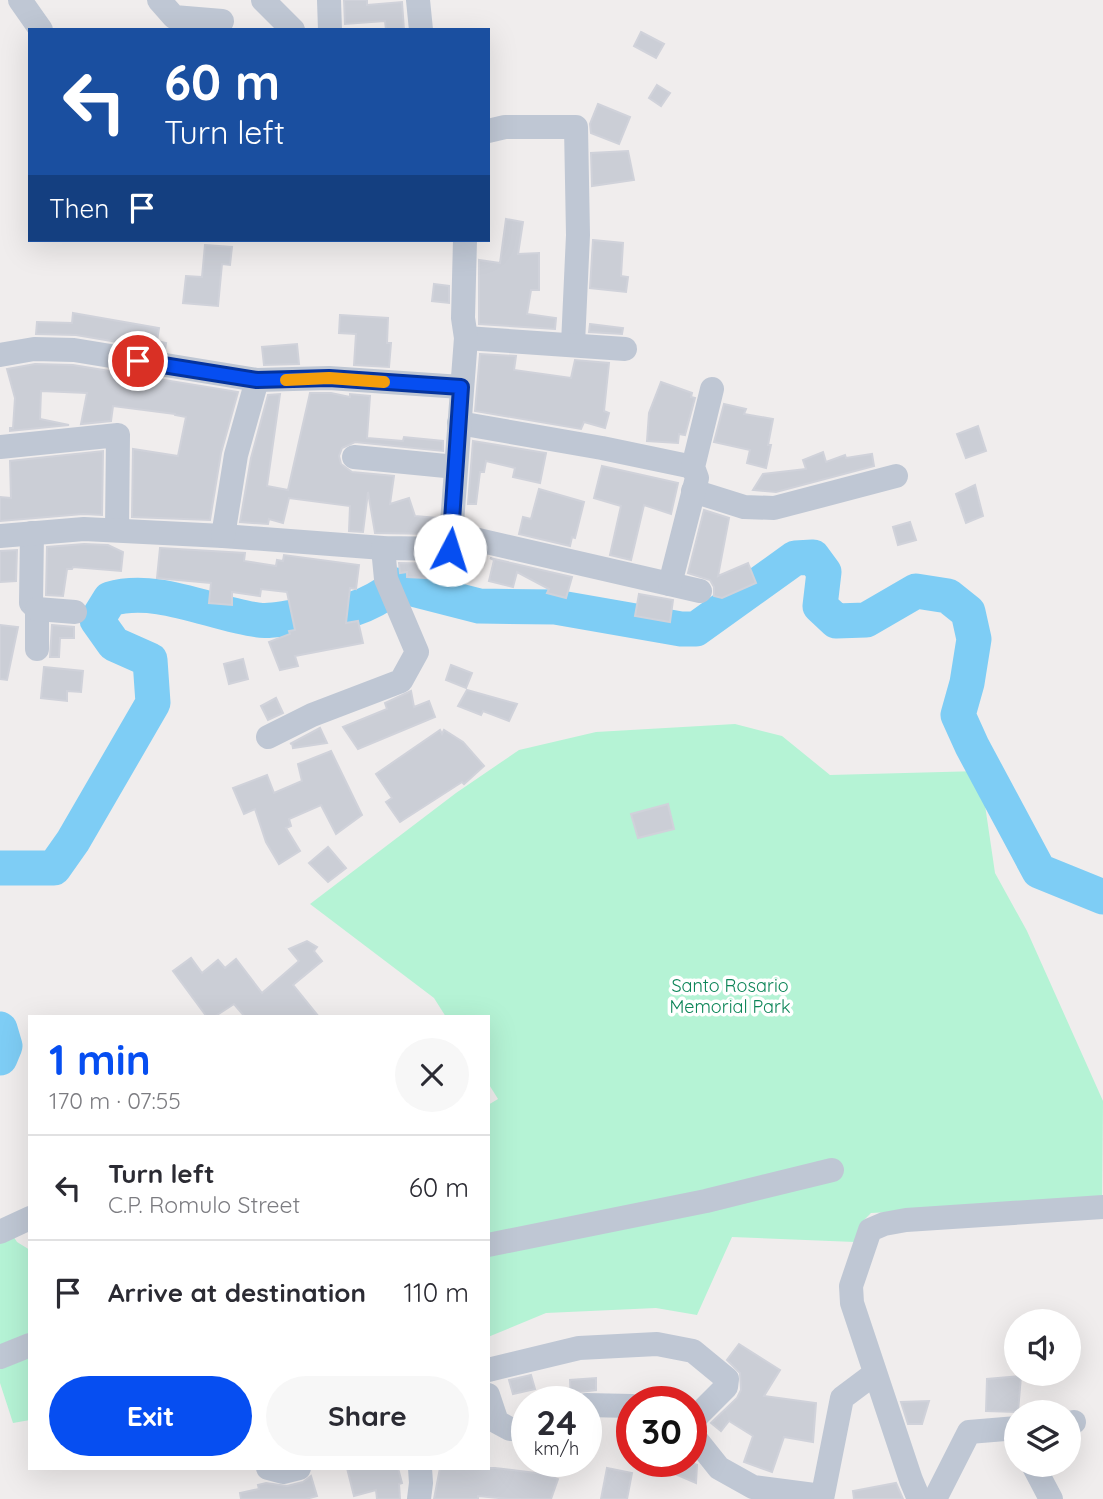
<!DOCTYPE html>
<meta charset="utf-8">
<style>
:root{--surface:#fff;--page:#f7f7f7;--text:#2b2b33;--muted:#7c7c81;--line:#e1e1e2;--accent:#064ef1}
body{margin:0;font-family:Quicksand,sans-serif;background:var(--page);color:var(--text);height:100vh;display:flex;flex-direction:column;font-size:26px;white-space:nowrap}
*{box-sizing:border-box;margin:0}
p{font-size:23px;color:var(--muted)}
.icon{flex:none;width:38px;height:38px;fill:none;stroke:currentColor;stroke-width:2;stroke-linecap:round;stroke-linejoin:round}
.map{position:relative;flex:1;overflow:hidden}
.details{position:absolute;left:28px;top:1015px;width:462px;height:455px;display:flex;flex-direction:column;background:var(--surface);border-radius:0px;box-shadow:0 7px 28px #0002}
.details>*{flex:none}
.guide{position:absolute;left:28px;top:28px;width:462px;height:214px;border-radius:0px;box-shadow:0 7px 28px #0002;background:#1a4fa0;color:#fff;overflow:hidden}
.controls{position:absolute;left:1004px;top:1309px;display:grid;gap:14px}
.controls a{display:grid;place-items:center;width:77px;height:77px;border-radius:50%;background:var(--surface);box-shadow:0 7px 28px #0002;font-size:35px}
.speed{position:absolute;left:511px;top:1386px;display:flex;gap:14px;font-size:35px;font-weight:700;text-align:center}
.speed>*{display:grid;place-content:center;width:91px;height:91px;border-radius:50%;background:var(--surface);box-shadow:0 7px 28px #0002;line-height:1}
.speed small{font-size:18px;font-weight:400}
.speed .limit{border:10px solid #d22;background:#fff;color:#111}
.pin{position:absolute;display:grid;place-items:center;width:60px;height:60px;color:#fff;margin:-30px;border:4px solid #fff;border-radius:50%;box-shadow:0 2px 7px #0007}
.me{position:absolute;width:77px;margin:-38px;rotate:5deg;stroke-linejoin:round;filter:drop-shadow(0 0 5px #0008)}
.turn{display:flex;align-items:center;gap:24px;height:147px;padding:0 21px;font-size:32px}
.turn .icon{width:91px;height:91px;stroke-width:2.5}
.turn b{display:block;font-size:49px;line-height:60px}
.then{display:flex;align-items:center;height:66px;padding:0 21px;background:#0003;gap:14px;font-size:26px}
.round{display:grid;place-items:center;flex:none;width:74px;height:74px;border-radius:37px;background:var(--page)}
.headline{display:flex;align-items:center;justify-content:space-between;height:119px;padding:0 21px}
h1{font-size:42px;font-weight:700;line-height:52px;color:var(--accent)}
.action{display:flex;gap:14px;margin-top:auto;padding:14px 21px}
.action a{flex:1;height:80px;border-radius:42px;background:var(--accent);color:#fff;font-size:28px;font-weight:700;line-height:80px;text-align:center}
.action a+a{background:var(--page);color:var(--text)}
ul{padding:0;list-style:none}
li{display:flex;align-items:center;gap:21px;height:105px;padding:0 21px;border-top:2px solid var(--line)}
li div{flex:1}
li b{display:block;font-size:26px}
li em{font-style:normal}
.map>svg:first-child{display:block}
.green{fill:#b5f3d5}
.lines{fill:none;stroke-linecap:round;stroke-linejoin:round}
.river{stroke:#7ecdf5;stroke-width:35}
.building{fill:#cbced6;stroke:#d0d2da;stroke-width:2}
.minor{stroke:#bfc7d4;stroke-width:24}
.route-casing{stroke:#04339d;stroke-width:18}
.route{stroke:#064ef1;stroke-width:12}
.slow{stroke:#f59e0b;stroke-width:12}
.labels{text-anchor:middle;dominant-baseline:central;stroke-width:7;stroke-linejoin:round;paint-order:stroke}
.park-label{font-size:18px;fill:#0d8558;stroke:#fff}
</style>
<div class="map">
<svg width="1103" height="1499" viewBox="0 0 1103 1499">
<rect width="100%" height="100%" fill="#f0eded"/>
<g class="green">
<path d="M735 724 782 736 830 775 980 771 995 873 1027 931 1103 1101 1102 1201 871 1213 861 1223 855 1242 732 1237 697 1315 656 1308 546 1313 488 1337V1105L498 1099 488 1083V1017H446L434 998 310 904 456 793 519 750 596 732Z"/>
<path d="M4 1222 17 1242 30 1250V1420L13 1423 0 1383V1223Z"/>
</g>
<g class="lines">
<g class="river">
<path d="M0 868H54L73 841 153 703 150 660 114 644 97 620 110 599C157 585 212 614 258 620 270 622 284 618 296 617 340 613 361 613 397 585L479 606 555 607 681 629H696L795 558 813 557 824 572 820 606 836 621 866 620 916 591 948 596 968 612 974 639 967 683 958 715 972 746 1039 871 1103 897"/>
<path d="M0 1029 5 1046 0 1058"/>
</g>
</g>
<g class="building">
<path d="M344 0H367V5L402 2 404 30H386L385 21 345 24Z"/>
<path d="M641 32 664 44 656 58 634 46Z"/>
<path d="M657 85 670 93 661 106 649 98Z"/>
<path d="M598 104 630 117 619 144 591 133 590 124Z"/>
<path d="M628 151 634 180 592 186 591 153Z"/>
<path d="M506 219 523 222 518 254 539 253V290H531L527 314 556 318 555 329 479 324V260L500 263Z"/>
<path d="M593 240 623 243 621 276 628 277 626 292 590 288Z"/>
<path d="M205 245 232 247 230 265 222 264 218 306 183 303 186 276 202 277Z"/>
<path d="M434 284 449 286V303L432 301Z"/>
<path d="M73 313 159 328 157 341 166 343 165 350 76 335 36 334 37 322 72 323Z"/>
<path d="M340 315 388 318 387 343H391L389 367 354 365 356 334 339 333Z"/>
<path d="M590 324 623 328 622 334 589 332Z"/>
<path d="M297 344 299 364 264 365 262 347Z"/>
<path d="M480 354 516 356 514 370 571 378 575 360 609 363 604 411 609 413 605 428 584 422 581 429 475 411Z"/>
<path d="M35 364 73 365 238 392 221 453 210 520 132 517 133 449 178 456 186 417 175 415V414L113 406 111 421 81 424 87 393 41 391 40 419 69 425 10 431V428H13L15 398 7 369Z"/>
<path d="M661 382 692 393 691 397 695 398 685 435 679 434 678 443 647 441 649 413Z"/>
<path d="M310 393H331L350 397V394L370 396 367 438 403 441 404 437 443 441V451L355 442 342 448 339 456 341 464 352 472 394 476 390 504 409 498 415 516 437 518 436 534 375 533 368 492 363 532 349 531 350 506 289 498 283 523 269 519 268 524 240 522 251 458 268 395 280 394 267 486 288 490Z"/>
<path d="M724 404 746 409 744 414 773 419 768 445H771L766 468 747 463 750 450 714 442Z"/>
<path d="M978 426 986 451 966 458 957 434Z"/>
<path d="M473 441 546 453 540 483 513 477 515 468 486 461 484 472H480L476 504H468Z"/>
<path d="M103 451 102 515 83 514 0 521V497L11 498 10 461Z"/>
<path d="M823 452 826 462 845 455 846 458 872 454 874 466 776 492 753 490 763 474 806 469 803 460Z"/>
<path d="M602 466 678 483 671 514 644 505 631 560 610 555 621 506 594 498Z"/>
<path d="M975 485 983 516 966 523 956 494Z"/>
<path d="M539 489 584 502 575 538 572 537 570 546 519 534 523 517 531 519Z"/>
<path d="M704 510 729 518 718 576 748 563 756 583 722 598 714 596V587L710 580 688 573Z"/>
<path d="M910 522 916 540 898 545 893 527Z"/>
<path d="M84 544 108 545 123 552 121 571 73 567 72 569H67L63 596 46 595 47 547Z"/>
<path d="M160 548 245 553 244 561 276 566 277 560 283 561 284 555 359 565 356 589 350 588 346 623 358 621 363 643 295 656 298 666 280 670 269 642 290 634 289 631 295 630 287 592 261 589 260 596 232 592V605L209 603 211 583 157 578Z"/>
<path d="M17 550 16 581 0 582V551Z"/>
<path d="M464 552 467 553 462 578 446 575 445 579 407 577V572L400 573 399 563 450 564 458 562Z"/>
<path d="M490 558 572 577 566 598 547 593 549 589 517 572 513 587 489 581 494 560Z"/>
<path d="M639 594 673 600 670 622 635 616Z"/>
<path d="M0 625 18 627 7 680 0 679Z"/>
<path d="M52 625 74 627V638H60L59 657H50Z"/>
<path d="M243 659 248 679 229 684 224 664Z"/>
<path d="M451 665 472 673 466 688 446 680Z"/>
<path d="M44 667 83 671 81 692 67 691V701L41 698Z"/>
<path d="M467 690 517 704 509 721 483 711 481 715 458 706Z"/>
<path d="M411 691 414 707 429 701 435 717 358 749 343 727 387 709 385 703Z"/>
<path d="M276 698 283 713 268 720 261 706Z"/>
<path d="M320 728 327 743 293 748 292 743 290 744Z"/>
<path d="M440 730 442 734 444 730 463 742 484 766 464 784 462 782 400 822 386 802 392 798 376 774Z"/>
<path d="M331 751 362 815 336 834 321 805 289 819 291 826 286 828 300 851 279 864 266 842 255 809 244 814 233 788 267 775 274 793 302 781 298 764Z"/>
<path d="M668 804 674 829 638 838 631 814Z"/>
<path d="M328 847 346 868 328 882 309 863Z"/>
<path d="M307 941 317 947 314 951 322 961 293 985 319 1017H245L234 1004 214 1017H207L173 971 191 958 202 973 218 960 225 968 236 959 262 993 299 961 289 949Z"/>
<path d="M739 1344 780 1370 764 1396 816 1403 813 1442 784 1437 772 1472 744 1462 753 1436 729 1421 721 1431 711 1423 737 1398 741 1390 740 1373 727 1360Z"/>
<path d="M531 1375 535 1389 513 1394 509 1380Z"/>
<path d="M1021 1376 1018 1412 986 1411 987 1379Z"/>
<path d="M596 1378V1390L579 1392 571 1402 570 1380Z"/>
<path d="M929 1401 922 1424H908L901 1402Z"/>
<path d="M645 1461H687L697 1465 696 1483Z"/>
<path d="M347 1468H398L402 1483 399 1484 400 1499H377L376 1490 354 1496Z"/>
<path d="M440 1468H495L544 1474 558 1479 551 1499H509L478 1496V1499H434Z"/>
<path d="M607 1468 632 1473 627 1499H601Z"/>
<path d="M311 1476 317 1496 306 1499H241L240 1493 259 1489 258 1485 266 1483 287 1486 303 1482Z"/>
<path d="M896 1483 903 1499H854L853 1491Z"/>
</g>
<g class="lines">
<g class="minor">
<path d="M20 0 41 30"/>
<path d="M159 0 174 17 222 21"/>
<path d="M263 0 293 30"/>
<path d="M329 0 330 30"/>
<path d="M418 0 421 30"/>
<path d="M488 131 505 127H576L578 235 573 344"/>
<path d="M466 338 625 349"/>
<path d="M0 355 34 349 74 350 257 380 329 378 461 387"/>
<path d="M459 423 602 448 693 467"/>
<path d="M0 447 118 435 117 530"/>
<path d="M354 457 456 467"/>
<path d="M693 491 744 507 774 508 896 476"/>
<path d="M32 533 31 603 37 609V649"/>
<path d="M452 534 700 591"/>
<path d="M0 536 84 529 223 536 383 548 450 549 466 338 463 318 465 240"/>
<path d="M223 536 236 455 257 380"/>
<path d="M670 584 697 478 693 467 712 389"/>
<path d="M37 609 75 612"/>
<path d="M268 737 312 715 401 681 417 652 386 579 383 548"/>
<path d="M0 1232 30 1218"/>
<path d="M488 1245 706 1201 832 1170"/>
<path d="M0 1357 30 1345"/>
<path d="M488 1370 579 1348 657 1344 693 1351 727 1379 726 1387 691 1422"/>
<path d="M488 1395 497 1422 510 1429H527"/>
<path d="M586 1405 632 1406"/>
<path d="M1069 1423 1074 1422"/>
<path d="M691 1433 719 1468 753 1487 822 1496"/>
<path d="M1033 1465 1051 1499"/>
<path d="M268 1468 283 1472 299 1468"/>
<path d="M419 1499 421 1483 420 1468"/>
<path d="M822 1499 842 1398 874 1374"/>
<path d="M919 1499 911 1480 852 1303 851 1286 870 1230 884 1224 906 1220 1103 1207"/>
<path d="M935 1499 969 1432 1017 1428"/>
</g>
</g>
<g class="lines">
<g class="route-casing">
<path id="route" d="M138 361 257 380 329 378 461 387 450 550"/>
</g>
<use href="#route" class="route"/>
<path class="slow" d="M286 380 329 378 384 382"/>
</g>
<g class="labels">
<g class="park-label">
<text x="730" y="985">Santo Rosario<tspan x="730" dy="21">Memorial Park</tspan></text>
</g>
</g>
</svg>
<div class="controls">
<a><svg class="icon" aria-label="sound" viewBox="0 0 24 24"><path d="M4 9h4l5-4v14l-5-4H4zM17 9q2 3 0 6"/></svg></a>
<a><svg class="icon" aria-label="layers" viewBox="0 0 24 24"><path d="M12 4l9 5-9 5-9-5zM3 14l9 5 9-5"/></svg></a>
</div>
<div class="speed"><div>24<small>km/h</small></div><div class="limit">30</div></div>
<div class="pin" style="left:138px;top:361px;background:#d93025"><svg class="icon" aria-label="arrive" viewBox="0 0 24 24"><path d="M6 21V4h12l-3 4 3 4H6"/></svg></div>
<svg class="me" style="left:450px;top:550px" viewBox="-20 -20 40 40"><circle r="19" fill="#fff"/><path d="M0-13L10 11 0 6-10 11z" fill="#064ef1"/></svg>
<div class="guide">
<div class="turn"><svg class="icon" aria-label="left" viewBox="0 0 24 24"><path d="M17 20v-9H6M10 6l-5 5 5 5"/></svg><div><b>60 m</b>Turn left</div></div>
<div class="then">Then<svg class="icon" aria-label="arrive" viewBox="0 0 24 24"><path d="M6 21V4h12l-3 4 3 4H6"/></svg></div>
</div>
<section class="details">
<div class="headline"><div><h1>1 min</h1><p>170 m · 07:55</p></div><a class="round"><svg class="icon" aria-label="close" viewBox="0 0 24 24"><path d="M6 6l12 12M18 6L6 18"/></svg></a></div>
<ul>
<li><svg class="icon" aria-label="left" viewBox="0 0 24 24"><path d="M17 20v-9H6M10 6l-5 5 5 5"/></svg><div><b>Turn left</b><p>C.P. Romulo Street</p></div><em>60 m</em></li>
<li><svg class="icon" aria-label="arrive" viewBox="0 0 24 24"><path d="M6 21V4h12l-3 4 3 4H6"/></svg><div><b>Arrive at destination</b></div><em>110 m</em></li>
</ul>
<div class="action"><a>Exit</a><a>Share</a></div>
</section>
</div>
